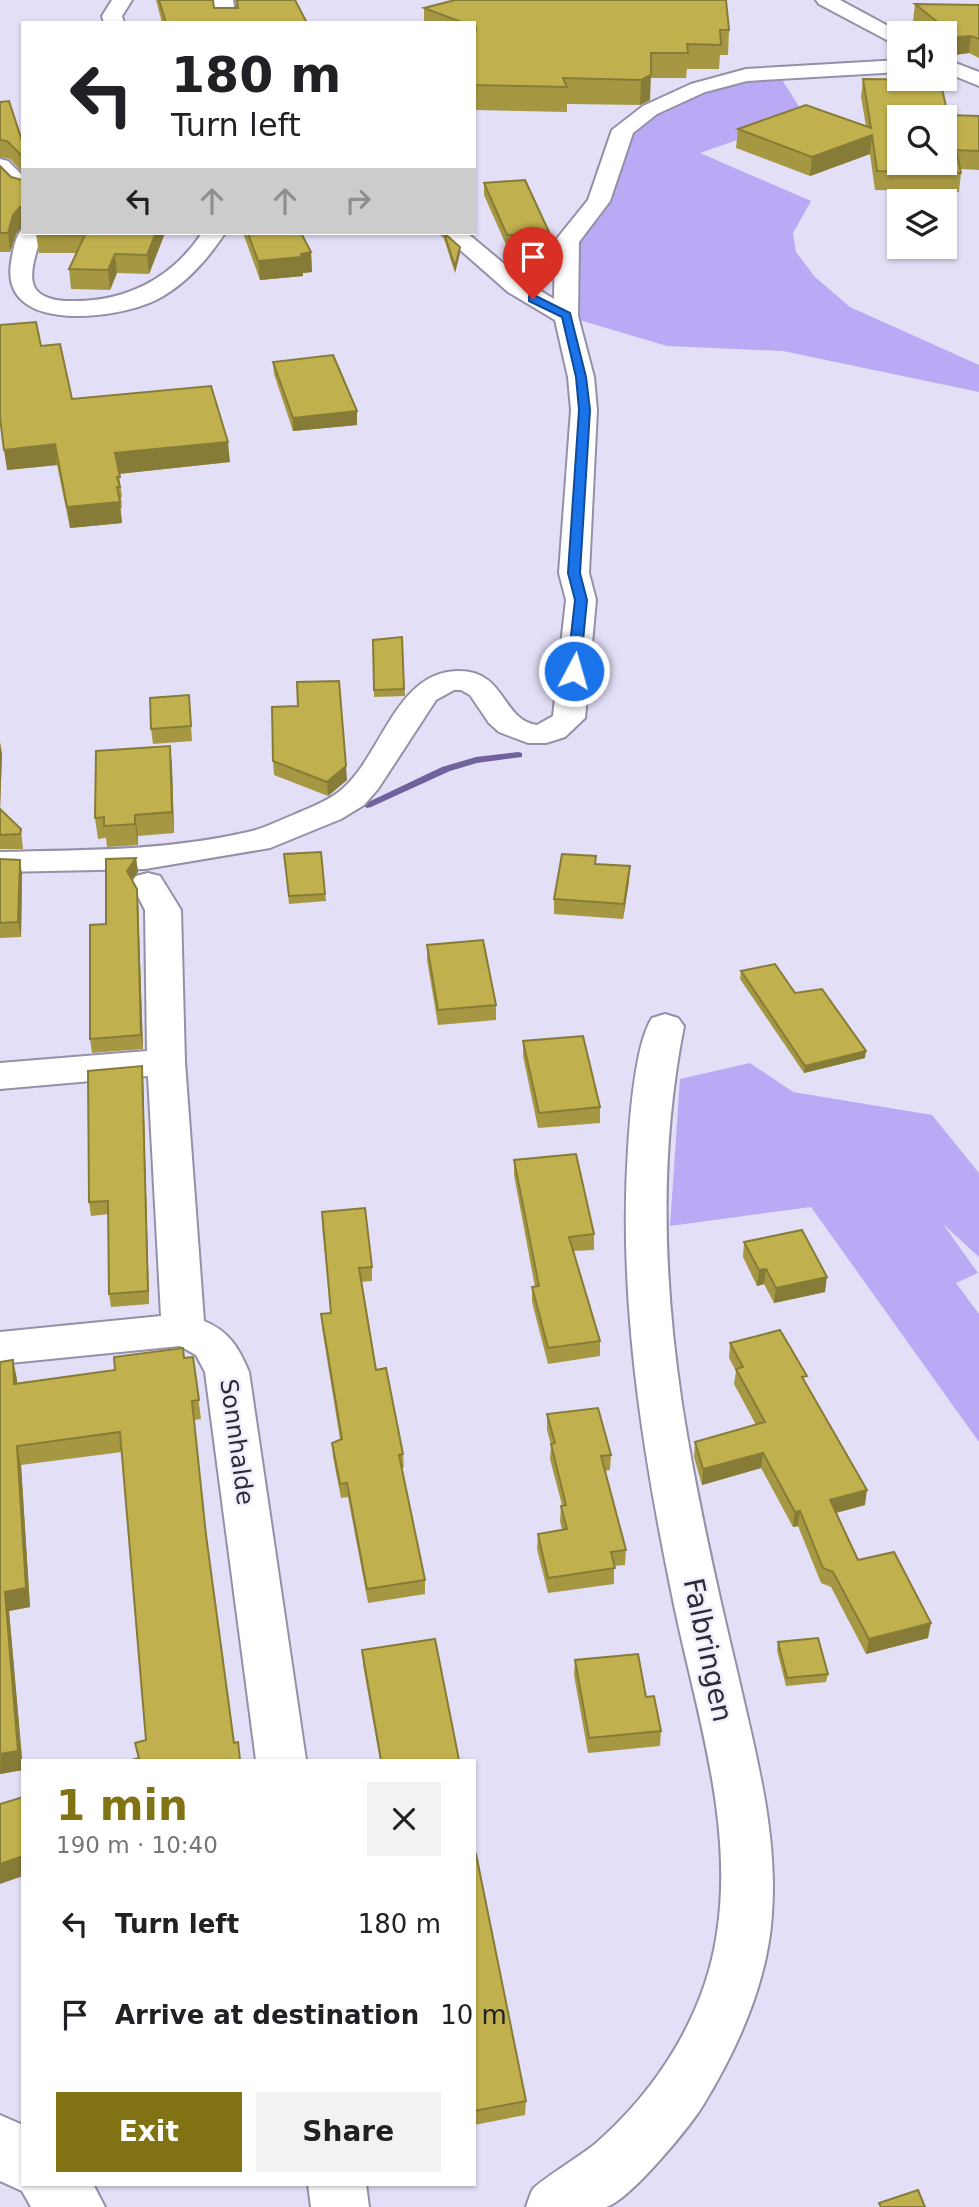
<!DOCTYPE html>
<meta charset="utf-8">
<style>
:root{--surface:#fff;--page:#f2f2f2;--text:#202124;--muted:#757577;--accent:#817314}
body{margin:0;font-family:"DejaVu Sans",sans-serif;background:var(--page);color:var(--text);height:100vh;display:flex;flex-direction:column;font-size:26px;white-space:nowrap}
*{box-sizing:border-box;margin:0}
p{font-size:23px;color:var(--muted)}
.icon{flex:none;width:38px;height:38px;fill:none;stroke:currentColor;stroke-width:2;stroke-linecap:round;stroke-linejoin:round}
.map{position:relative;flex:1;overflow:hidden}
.panel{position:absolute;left:21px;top:1759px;width:455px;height:427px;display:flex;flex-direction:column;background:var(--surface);border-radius:0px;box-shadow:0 2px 5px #0004}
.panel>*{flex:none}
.banner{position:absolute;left:21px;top:21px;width:455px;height:214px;border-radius:0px;box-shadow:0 2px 5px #0004;background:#fff;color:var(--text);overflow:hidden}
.fabs{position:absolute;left:887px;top:21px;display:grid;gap:14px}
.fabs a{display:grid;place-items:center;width:70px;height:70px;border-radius:0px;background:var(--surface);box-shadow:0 2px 5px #0004;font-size:35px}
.pin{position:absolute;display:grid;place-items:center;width:60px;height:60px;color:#fff;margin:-72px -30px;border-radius:50% 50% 50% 0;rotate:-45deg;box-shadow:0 0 7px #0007}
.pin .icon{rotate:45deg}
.me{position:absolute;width:77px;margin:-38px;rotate:6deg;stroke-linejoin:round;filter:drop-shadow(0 0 5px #0008)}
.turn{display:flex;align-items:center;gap:24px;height:147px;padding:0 35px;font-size:32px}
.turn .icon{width:91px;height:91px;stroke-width:2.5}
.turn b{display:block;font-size:49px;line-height:60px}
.lanes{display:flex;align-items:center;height:66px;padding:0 35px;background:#0003;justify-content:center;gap:35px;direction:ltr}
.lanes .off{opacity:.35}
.round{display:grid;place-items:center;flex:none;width:74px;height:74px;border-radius:0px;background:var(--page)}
.head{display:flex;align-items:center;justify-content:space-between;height:119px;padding:0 35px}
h1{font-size:42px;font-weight:800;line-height:52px;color:var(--accent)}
.action{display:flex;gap:14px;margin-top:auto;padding:14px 35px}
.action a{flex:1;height:80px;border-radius:0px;background:var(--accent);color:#fff;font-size:28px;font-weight:800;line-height:80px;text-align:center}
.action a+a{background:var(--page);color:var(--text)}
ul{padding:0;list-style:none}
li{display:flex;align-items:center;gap:21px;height:91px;padding:0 35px}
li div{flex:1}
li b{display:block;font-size:26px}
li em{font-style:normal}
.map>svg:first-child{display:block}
.green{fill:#baaaf5}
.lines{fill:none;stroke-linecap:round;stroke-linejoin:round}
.stream{fill:#70629d;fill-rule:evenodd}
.minor-casing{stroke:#9490a7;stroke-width:4}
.minor{fill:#fff;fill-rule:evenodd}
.wall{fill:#a69843}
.shaded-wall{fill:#877c37}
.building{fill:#c1b14e;stroke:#877c37;stroke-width:2;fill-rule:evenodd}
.route{fill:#1a73e8;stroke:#114b97;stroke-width:2}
.labels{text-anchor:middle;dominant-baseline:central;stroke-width:5;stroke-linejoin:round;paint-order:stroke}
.street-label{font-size:24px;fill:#2d2b34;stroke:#f0eefd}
.near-street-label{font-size:28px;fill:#2d2b34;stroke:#f0eefd}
</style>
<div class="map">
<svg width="979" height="2207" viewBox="0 0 979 2207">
<rect width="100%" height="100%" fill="#e3dff7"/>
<g class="green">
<path d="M746 75 781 78 805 116 700 153 811 201 793 233 796 252 815 277 850 307 979 365V392L783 351 667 346 566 316 567 241 599 201 623 130 650 110Z"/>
<path d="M750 1063 793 1092 932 1115 979 1173V1257L943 1224 978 1273 956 1283 979 1314V1442L811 1207 670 1226 680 1079Z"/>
</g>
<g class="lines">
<path class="stream" d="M518 752 522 753V757L477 763 450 771 371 807 367 808 362 805 442 767 476 757Z"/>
<g class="minor-casing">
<g id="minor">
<path d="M112 0H132L122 16 124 23H104L102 16Z"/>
<path d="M213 0H233L237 23H217Z"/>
<path d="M816 0H840L901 33 900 47 819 4Z"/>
<path d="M945 59 979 72V86L945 72Z"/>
<path d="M900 60V72L747 81 705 92 657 114 633 133 610 201 579 242 578 316 594 377 597 410 589 573 596 600 585 718 565 737 546 743H528L499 732 489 723 470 695 461 690H454L436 700 378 789 364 805 341 819 270 848 145 869 0 872V852C83 850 166 851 248 832 263 829 278 821 293 815 309 808 326 802 340 791 382 757 395 672 458 671 506 670 501 720 537 725L553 716 566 600 559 573 571 410 568 377 555 320 508 292 441 233H467L526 282 554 299 555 241 588 200 612 130 643 106 691 84 746 69Z"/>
<path d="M0 159 8 161 23 176V196L15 194 0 179Z"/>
<path d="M23 228V233H42C38 248 28 272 34 286 39 298 57 301 68 301 123 303 171 280 202 233H225C208 259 184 286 156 300 118 319 0 335 11 263 13 251 15 236 23 228Z"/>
<path d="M148 873 160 876 181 910 185 1062 204 1321C229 1331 239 1348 249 1372L306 1760H256L205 1372 196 1355 180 1346 0 1364V1332L161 1316 148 1076 0 1089V1063L147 1051 145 910 131 883 136 876Z"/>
<path d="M665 1014 678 1018 684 1026C659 1151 663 1278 682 1404 696 1494 716 1583 737 1671 755 1751 778 1832 772 1914 768 1982 737 2050 702 2107 688 2129 629 2201 606 2207 590 2207 545 2207 526 2207 528 2201 530 2194 533 2189 538 2182 583 2154 595 2144 657 2090 705 2015 717 1933 734 1824 696 1711 674 1605 643 1455 618 1303 628 1149 630 1116 635 1044 652 1018Z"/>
<path d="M0 2115 23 2125V2184H93L105 2207H31L22 2191 0 2181Z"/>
<path d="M308 2184H366L369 2207H311Z"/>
</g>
</g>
<use href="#minor" class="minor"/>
</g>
<g class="wall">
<path d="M156 0H213L214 8H236L235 0H295L307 23H162Z"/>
<path d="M915 4 979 5V58L969 53 954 55 945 47V33H927L913 21Z"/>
<path d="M424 8 729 30 728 55H720L719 69H687L686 78H650V100L640 105 567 104V112L474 110V23H424Z"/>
<path d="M863 79 948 115 979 116V170L960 169 961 173 959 192 875 190 870 154 810 176 736 148 738 129 866 126 861 97Z"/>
<path d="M0 102 23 144V225L16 234 10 252H0V253V166L11 177 22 180 23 173 10 159 0 157Z"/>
<path d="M484 183 549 232V252L515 254 513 247H507L484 195Z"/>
<path d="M165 233 149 274 117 273 110 290 71 289 69 269 76 253H39L36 234Z"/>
<path d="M243 233H301L311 252 312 272 303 273V276L260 280Z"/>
<path d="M444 233 460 247V253L455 273 444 239Z"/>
<path d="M41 346 72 399 230 462 119 474 122 497 121 498 122 508H120L122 523 70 528 57 465 7 470Z"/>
<path d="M273 362 357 425 293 431 274 374Z"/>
<path d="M402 637 405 696 374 697 373 640Z"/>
<path d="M189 695 192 741 153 744 151 729Z"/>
<path d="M0 743 2 754 0 809 21 829 23 849H0Z"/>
<path d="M170 746 172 767 174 833 138 836V845L107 847 106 838 98 839 95 818Z"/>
<path d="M273 761 347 780 328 796 274 775Z"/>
<path d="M321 852 326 901 289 904 284 854Z"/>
<path d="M596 856V864L629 881 623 919 554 914V899Z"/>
<path d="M136 858 138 872 132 880 137 889 138 903 143 1049 92 1053 90 1039 106 924Z"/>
<path d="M0 859 22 874 21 937 0 938Z"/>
<path d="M427 945 496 1005V1020L438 1025 427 960Z"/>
<path d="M741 971 795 993 865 1058 804 1073 740 979Z"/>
<path d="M523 1041 600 1107V1123L538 1128 523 1056Z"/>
<path d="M142 1066 143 1079 149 1304 111 1307 109 1294V1214L91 1216 89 1202Z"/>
<path d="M514 1160 594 1234V1250L573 1251 600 1341V1356L548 1364 532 1302V1287H535L514 1175Z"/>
<path d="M322 1225 372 1267V1281L361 1282 376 1370 403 1454 404 1467 402 1468 425 1580V1594L368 1603 348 1497 341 1498 333 1457 332 1443 340 1439 322 1328 321 1314 331 1313Z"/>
<path d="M744 1242 825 1292 774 1303 764 1284 757 1286 743 1257Z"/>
<path d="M730 1343 806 1384 865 1505 836 1513 858 1560 928 1638 866 1654 831 1587 821 1583 798 1526 793 1527 761 1468 702 1485 694 1457 695 1442 756 1425 734 1384 736 1371 729 1358Z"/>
<path d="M193 1357 201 1419 194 1420 208 1549 234 1743 138 1759 135 1743 146 1740 122 1452 21 1465 30 1607 9 1611 23 1770 0 1774V1362L17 1379V1383L115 1370Z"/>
<path d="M547 1414 611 1455 610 1470 605 1471 626 1550 625 1565 614 1566V1584L548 1593 537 1549 538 1534 562 1530 560 1521 561 1506 562 1505 550 1459 551 1445 547 1430Z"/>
<path d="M778 1642 828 1674 826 1682 786 1686 777 1650Z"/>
<path d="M362 1650 459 1760H380L363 1665Z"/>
<path d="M575 1660 646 1697 661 1731 660 1746 588 1753 574 1675Z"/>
<path d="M474 1855 526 2101 525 2115 474 2125Z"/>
</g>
<g class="shaded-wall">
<path d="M971 36 969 53 954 55 956 37Z"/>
<path d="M651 75 650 100 640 105 641 80Z"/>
<path d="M872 135 870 154 810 176 812 157Z"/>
<path d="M20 207 23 225 16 234 10 252 8 233 13 215Z"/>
<path d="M156 233H165L149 274 147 255Z"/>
<path d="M460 247V253L455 273V267Z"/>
<path d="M311 252 312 272 303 273V276L260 280 258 261Z"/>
<path d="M115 254 117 273 110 290 108 270Z"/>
<path d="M357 411V425L293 431V418Z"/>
<path d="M228 442 230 462 117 474 115 453Z"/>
<path d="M55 444 57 465 7 470 4 450Z"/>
<path d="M120 502 122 523 70 528 67 507Z"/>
<path d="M0 743 2 754 0 810Z"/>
<path d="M170 746 172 767 174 833 172 812Z"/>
<path d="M346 766 347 780 328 796 327 782Z"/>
<path d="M135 815 138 836V845L135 824Z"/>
<path d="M136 858 138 872 129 884 127 871Z"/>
<path d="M20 860 22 874 21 937 18 922Z"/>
<path d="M630 866 629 881 623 919 624 904Z"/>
<path d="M137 889 138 903 143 1049 141 1035Z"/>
<path d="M866 1051 865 1058 804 1073 805 1066Z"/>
<path d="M142 1066 143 1079 149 1304 148 1291Z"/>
<path d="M766 1269 764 1284 757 1286 759 1270Z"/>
<path d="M827 1277 825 1292 774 1303 776 1288Z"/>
<path d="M13 1360 17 1379 18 1403 14 1384Z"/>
<path d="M17 1446 21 1465 30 1607 9 1611 23 1770 0 1774 5 1592Z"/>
<path d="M763 1453 761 1468 702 1485 703 1469Z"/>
<path d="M867 1490 865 1505 828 1515 830 1500Z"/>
<path d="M800 1511 798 1526 793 1527 795 1512Z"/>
<path d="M931 1623 928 1638 866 1654 869 1639Z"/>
<path d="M23 1856V1876L0 1884V1864Z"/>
</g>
<g class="building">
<path d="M159 0H213L214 8H238L237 0H295L307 23H166Z"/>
<path d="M455 0H726L729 30H720L721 45 687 44 688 53H651V75L641 80 563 78 567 87 474 85V42L476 28 474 27V23H464L424 8Z"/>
<path d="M915 4 979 5V39L971 36 956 37Z"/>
<path d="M863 79 940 80 948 115 979 116V151L956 150 961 173 877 171 872 135 812 157 738 129 806 105 871 128ZM900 117H945V163H900Z"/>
<path d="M9 101 23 144V157L7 141 0 140V102Z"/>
<path d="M0 166 11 177 22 180 23 169V211L20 207 13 215 8 233H0Z"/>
<path d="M525 180 549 232 546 233 549 240 516 242 513 235H507L484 183Z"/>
<path d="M37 233H156L147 255 115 254 108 270 69 269 85 235 36 234Z"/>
<path d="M248 233H301L311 252 301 254 302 257 258 261Z"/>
<path d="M444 233 460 247 455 267Z"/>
<path d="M36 322 41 346 60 344 72 399 211 386 228 442 115 453 120 477H117L120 487H117L120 502 67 507 55 444 4 450 0 418V325Z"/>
<path d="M333 355 357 411 293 418 273 362Z"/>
<path d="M402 637 404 689 374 690 373 640Z"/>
<path d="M339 681 346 766 327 782 273 761 272 707 298 706 297 682Z"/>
<path d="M189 695 191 726 151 729 150 698Z"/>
<path d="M170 746 172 812 135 815V824L122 825 104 826V817L95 818 96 751Z"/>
<path d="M0 809 21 829 20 834 0 835Z"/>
<path d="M321 852 325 894 289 896 284 854Z"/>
<path d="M562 854 596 856 595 864 630 866 624 904 554 899Z"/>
<path d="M136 858 127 871 137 889 141 1035 90 1039V925L106 924V859Z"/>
<path d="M0 859 20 860 18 922 0 923Z"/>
<path d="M483 940 496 1005 438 1010 427 945Z"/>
<path d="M775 964 795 993 822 989 866 1051 805 1066 741 971Z"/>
<path d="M583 1036 600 1107 539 1113 523 1041Z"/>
<path d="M142 1066 148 1291 109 1294 108 1201 89 1202 88 1071Z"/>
<path d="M576 1154 594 1234 569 1237 600 1341 548 1348 532 1287 539 1286 514 1160Z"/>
<path d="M365 1208 372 1267 359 1268 376 1370 386 1368 403 1454 399 1455 425 1580 367 1589 347 1483 340 1484 332 1443 342 1439 321 1314 331 1313 322 1212Z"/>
<path d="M802 1230 827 1277 776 1288 766 1269 759 1270 744 1242Z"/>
<path d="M780 1330 807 1376 802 1377 867 1490 830 1500 858 1560 894 1552 931 1623 869 1639 833 1572 823 1568 800 1511 795 1512 763 1453 703 1469 695 1442 765 1422 736 1369 743 1367 730 1343Z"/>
<path d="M183 1348 184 1358 193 1357 199 1400 192 1401 206 1535 234 1743 238 1742 240 1760H132L139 1758 135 1743 146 1740 120 1432 17 1446 26 1588 5 1592 18 1751 0 1754V1362L13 1360 14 1384 115 1370 114 1357Z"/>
<path d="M598 1408 611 1455 601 1456 626 1550 611 1552 615 1568 548 1578 538 1534 567 1529 561 1506 566 1505 551 1444 555 1443 547 1414Z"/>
<path d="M818 1638 828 1674 787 1678 778 1642Z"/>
<path d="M435 1639 459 1760H381L362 1650Z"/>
<path d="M638 1654 646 1697 654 1696 661 1731 589 1738 575 1660Z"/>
<path d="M23 1797V1856L0 1864V1804Z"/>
<path d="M476 1854 526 2101 474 2111V1855Z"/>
<path d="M918 2190 925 2207H881L879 2203Z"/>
</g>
<path class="route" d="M529 296H536L570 313 586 377 590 410 580 573 587 600 580 671 574 675 567 671 575 600 568 573 579 410 576 377 562 317 529 301Z"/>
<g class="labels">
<g class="street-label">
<text transform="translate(237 1442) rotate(82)">Sonnhalde</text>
</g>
<g class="near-street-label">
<text transform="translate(708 1650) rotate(78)">Falbringen</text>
</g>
</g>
</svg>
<div class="fabs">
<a><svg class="icon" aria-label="sound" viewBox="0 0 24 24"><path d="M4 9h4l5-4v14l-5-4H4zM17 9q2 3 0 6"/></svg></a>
<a><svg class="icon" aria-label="search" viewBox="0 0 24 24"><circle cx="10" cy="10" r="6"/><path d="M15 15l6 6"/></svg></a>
<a><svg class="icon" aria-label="layers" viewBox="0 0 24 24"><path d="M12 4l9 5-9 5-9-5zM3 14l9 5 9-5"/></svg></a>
</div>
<div class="pin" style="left:533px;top:299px;background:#d93025"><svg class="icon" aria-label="arrive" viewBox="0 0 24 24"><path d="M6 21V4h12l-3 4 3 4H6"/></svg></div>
<svg class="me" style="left:574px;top:671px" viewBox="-20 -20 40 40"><circle r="17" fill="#1a73e8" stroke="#fff" stroke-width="3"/><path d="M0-11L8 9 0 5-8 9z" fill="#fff"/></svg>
<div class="banner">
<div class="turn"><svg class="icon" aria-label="left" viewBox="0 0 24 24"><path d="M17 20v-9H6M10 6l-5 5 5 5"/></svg><div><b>180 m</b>Turn left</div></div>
<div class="lanes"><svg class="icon" aria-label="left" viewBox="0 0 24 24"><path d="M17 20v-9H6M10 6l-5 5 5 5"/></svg><svg class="icon off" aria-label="ahead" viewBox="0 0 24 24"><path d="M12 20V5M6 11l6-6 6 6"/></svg><svg class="icon off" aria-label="ahead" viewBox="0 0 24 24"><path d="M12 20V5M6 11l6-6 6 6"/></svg><svg class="icon off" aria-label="right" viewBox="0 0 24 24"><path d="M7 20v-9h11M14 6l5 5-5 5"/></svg></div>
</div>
<section class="panel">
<div class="head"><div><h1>1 min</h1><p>190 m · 10:40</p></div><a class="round"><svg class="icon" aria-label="close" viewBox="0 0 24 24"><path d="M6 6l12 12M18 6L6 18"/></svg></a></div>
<ul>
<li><svg class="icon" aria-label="left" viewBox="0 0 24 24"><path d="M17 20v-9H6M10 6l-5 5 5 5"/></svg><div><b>Turn left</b></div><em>180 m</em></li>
<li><svg class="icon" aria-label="arrive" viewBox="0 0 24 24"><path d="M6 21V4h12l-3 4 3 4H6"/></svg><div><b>Arrive at destination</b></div><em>10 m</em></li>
</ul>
<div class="action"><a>Exit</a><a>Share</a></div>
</section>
</div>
